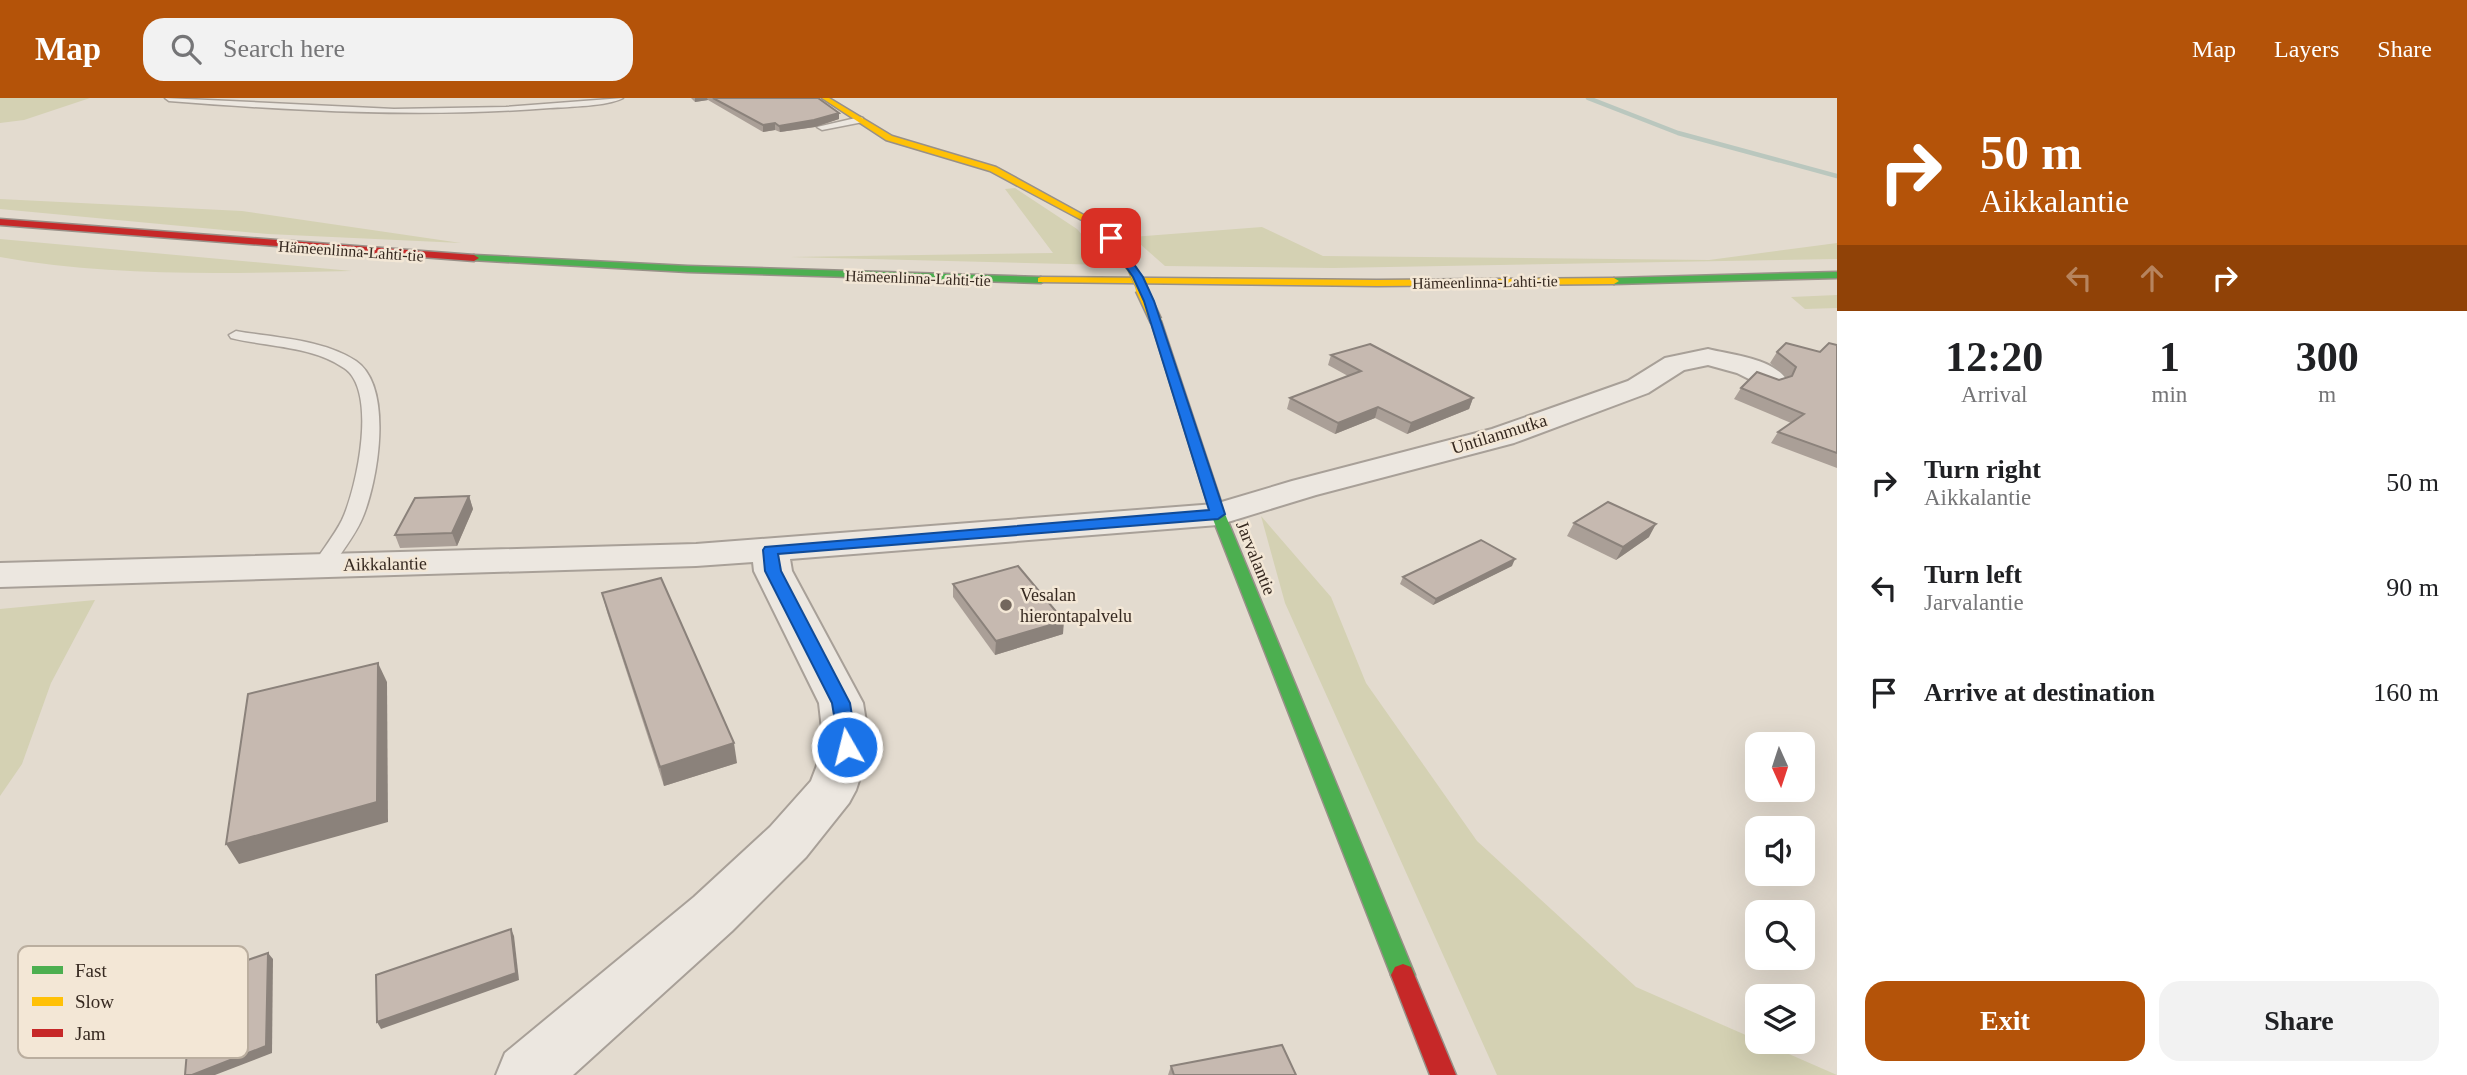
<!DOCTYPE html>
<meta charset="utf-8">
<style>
:root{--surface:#fff;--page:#f2f2f2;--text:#202124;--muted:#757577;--accent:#b45309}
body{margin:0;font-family:"Times New Roman",serif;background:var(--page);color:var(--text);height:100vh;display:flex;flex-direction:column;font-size:26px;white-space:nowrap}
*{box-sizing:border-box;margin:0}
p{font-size:23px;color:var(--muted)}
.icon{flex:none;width:38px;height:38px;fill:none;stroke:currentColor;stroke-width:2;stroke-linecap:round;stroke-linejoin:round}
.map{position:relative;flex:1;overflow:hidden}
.drawer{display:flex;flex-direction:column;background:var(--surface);width:630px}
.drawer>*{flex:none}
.hud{background:#b45309;color:#fff;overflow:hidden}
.needle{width:46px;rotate:177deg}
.tools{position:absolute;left:1745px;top:634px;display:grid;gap:14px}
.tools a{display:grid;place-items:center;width:70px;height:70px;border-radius:14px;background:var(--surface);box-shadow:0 7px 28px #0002;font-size:35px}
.pin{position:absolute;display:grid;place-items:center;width:60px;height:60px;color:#fff;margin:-30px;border-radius:14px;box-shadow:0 4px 10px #0006}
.me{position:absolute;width:77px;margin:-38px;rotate:352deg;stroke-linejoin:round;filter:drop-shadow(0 0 5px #0008)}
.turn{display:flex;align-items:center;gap:24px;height:147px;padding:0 28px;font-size:32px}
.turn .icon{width:91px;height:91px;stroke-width:2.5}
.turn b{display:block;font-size:49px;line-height:60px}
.lanes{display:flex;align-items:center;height:66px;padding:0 28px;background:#0003;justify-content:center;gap:35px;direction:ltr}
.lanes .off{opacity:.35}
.eta{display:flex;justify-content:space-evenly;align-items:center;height:119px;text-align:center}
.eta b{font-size:42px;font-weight:700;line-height:49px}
.action{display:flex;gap:14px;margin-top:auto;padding:14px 28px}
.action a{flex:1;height:80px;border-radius:21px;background:var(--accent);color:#fff;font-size:28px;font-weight:700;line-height:80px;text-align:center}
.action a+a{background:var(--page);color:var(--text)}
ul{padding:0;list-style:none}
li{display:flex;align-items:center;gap:21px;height:105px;padding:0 28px}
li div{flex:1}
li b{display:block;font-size:26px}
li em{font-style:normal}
header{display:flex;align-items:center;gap:42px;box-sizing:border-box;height:98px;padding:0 35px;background:var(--accent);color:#fff}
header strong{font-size:33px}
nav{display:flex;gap:38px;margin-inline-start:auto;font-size:24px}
.search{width:490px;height:63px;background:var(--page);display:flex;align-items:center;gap:18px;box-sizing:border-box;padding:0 24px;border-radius:21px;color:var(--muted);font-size:26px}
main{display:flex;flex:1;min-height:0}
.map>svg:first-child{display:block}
.green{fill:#d4d1b3}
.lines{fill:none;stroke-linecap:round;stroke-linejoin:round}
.stream{stroke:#bac7be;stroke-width:4.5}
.lane-casing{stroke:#a8a098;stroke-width:3}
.street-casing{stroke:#a8a098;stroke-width:4}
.fast-casing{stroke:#989088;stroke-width:3}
.slow-casing{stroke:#989088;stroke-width:3}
.jam-casing{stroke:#989088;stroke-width:3}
.lane{fill:#ece7e0;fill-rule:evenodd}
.street{fill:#ece7e0;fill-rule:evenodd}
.fast{fill:#4caf50;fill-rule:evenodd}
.slow{fill:#ffc107;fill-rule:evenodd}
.jam{fill:#c62828;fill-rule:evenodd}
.slow-bridge-far1-casing{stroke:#989088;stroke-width:10;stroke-linecap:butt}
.slow-bridge-casing{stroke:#989088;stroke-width:14;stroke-linecap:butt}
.slow-bridge-far1{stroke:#ffc107;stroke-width:9}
.slow-bridge{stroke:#ffc107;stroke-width:11}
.wall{fill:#aa9f97}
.shaded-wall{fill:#8b827b}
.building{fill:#c6b9b0;stroke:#8b827b;stroke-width:2}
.route{fill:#1a73e8;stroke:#114b97;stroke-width:2}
.poi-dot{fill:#73675d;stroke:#f3e7d6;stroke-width:2.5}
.labels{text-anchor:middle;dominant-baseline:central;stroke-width:5;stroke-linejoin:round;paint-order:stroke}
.far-street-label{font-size:16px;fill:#362920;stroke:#f3e7d6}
.street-label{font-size:18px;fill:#362920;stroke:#f3e7d6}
.poi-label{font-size:18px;fill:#362920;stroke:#f3e7d6;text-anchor:start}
.key{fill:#f3e7d6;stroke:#baae9f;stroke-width:2}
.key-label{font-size:19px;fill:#362920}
</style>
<header>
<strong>Map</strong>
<div class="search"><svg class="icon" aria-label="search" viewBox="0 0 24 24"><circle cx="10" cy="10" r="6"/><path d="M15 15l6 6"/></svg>Search here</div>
<nav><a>Map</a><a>Layers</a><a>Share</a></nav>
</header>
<main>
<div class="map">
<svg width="1837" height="977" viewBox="0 0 1837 977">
<rect width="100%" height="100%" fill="#e3dbcf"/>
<g class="green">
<path d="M0 0H90L24 22 0 25Z"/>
<path d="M1015 90 1077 131 1108 167 790 159 1053 155 1005 91Z"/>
<path d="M0 101 242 113 461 145 268 136 0 111Z"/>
<path d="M1262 129 1323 158 1709 162 1837 145V161L1333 170 1165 168 1132 139Z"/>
<path d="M0 141 352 173C234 175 117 180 0 159Z"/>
<path d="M1837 197V210L1805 211 1791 199Z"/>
<path d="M1261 418 1331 499 1366 585 1477 743 1636 889 1837 977H1497L1285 505Z"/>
<path d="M95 502 51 585 22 666 0 698V511Z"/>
</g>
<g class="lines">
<path class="stream" d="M1588 0 1678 35 1837 78"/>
<g class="lane-casing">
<g id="lane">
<path d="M165 0 394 11 506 9 623 0C609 8 568 9 550 10 422 20 296 13 169 3Z"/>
<path d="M860 19 863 20V24L822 32 817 29Z"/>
<path d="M236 233C275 240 322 241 356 263 394 289 378 384 362 421 354 439 341 455 330 471H316L313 467C322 452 334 438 342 422 357 390 378 292 344 270 312 248 268 249 231 240L229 237Z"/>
</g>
</g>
<g class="street-casing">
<path id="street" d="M1708 251C1732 257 1772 260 1787 282L1783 288 1773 291 1763 288 1737 275 1708 267 1684 272 1648 295 1514 345 1316 397 1218 427 790 461 792 473 863 605 870 649 856 692 849 705 806 759 732 833 573 977H496L505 955 694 799 770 729 811 683 824 649 819 605 754 473 753 464 696 468 0 489V465L696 446 1215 406 1292 383 1492 331 1628 283 1665 260Z"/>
</g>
<g class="fast-casing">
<g id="fast">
<path d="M474 157 688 168 1041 179 1046 182 1041 185 688 174 471 162V158Z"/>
<path d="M1837 174V180L1614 186 1609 183 1614 180Z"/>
<path d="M1152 221 1161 223 1225 416 1415 877 1411 885 1403 888 1395 885 1391 877 1211 416 1151 223Z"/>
</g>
</g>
<g class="slow-casing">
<g id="slow">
<path d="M822 0H829L892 38 996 69 1100 126 1093 128 990 73 886 42Z"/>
<path d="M1041 179 1377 182 1614 180 1619 183 1614 186 1377 188 1038 184V180Z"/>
</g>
</g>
<g class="jam-casing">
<g id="jam">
<path d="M0 121 474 157 479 160 474 163 0 127Z"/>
<path d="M1403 866 1411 869 1456 977H1430L1391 877 1395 869Z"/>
</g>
</g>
<use href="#lane" class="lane"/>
<use href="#street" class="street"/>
<use href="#fast" class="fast"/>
<use href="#slow" class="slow"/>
<use href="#jam" class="jam"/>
<g class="slow-bridge-far1-casing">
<path id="slow-bridge-far1" d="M1096 126 1132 171 1142 192"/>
</g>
<g class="slow-bridge-casing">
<path id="slow-bridge" d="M1141 191 1156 223"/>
</g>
<use href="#slow-bridge-far1" class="slow-bridge-far1"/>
<use href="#slow-bridge" class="slow-bridge"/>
</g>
<g class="wall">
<path d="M691 0H818L839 21 815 29 780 34 775 32 763 34 708 2 695 4Z"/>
<path d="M1837 247V370L1771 345 1778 334 1791 325 1734 301 1741 290 1788 280 1770 265 1777 254H1820Z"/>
<path d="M1331 257 1473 300 1469 311 1407 336 1375 320 1335 336 1287 311 1290 300 1348 278 1328 267Z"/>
<path d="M469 398 473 411 457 448 400 450 395 437Z"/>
<path d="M1574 425 1649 439 1616 462 1567 438Z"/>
<path d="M1512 468 1433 507 1400 486 1403 479Z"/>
<path d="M953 486 1063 536 995 557 953 499Z"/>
<path d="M602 495 737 665 664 688 607 514Z"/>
<path d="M1171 968 1296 977H1168Z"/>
</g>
<g class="shaded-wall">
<path d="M695 0H707L708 2 695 4Z"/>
<path d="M839 15V21L815 29 780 34 779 28Z"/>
<path d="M775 25V32L763 34V27Z"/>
<path d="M1473 300 1469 311 1407 336 1411 325Z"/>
<path d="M1378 309 1375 320 1335 336 1338 325Z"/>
<path d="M469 398 473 411 457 448 452 435Z"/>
<path d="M1656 426 1649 439 1616 462 1623 449Z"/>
<path d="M1515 461 1512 468 1433 507 1436 501Z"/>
<path d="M1064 523 1063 536 995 557 996 543Z"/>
<path d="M378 565 387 584 388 724 239 766 226 746Z"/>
<path d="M734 645 737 665 664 688 660 669Z"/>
<path d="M511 831 514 838 519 882 381 931 377 924Z"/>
<path d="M268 855 273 861 272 955 215 977H192Z"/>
</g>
<g class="building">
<path d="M713 0H818L839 15 814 22 779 28 775 25 763 27Z"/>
<path d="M1786 245 1820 254 1829 245 1837 247V355L1778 334 1804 316 1741 290 1757 274 1779 282 1792 278 1796 269 1777 254Z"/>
<path d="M1370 246 1473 300 1411 325 1378 309 1338 325 1290 300 1361 273 1331 257Z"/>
<path d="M469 398 452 435 395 437 415 400Z"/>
<path d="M1608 404 1656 426 1623 449 1574 425Z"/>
<path d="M1481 442 1515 461 1436 501 1403 479Z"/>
<path d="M1018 468 1064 523 996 543 953 486Z"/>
<path d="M661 480 734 645 660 669 602 495Z"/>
<path d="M378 565 377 704 226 746 248 596Z"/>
<path d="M511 831 516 875 377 924 376 877Z"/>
<path d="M268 855 266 948 192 977H185L193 881Z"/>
<path d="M1282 947 1296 977H1174L1171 968Z"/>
</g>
<path class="route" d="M1107 138H1114L1143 179 1154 203 1225 416 1218 421 778 456 781 473 850 605 857 649 854 654 847 656 840 654 832 605 765 473 763 452 765 449 1209 412 1144 203 1133 179 1106 140Z"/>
<circle class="poi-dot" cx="1006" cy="507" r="7"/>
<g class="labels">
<g class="far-street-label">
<text transform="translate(351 153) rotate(4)">Hämeenlinna-Lahti-tie</text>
<text transform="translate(918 180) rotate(2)">Hämeenlinna-Lahti-tie</text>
<text transform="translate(1485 184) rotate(-1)">Hämeenlinna-Lahti-tie</text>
</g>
<g class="street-label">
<text transform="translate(1499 336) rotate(-17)">Untilanmutka</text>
<text transform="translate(1256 460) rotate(68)">Jarvalantie</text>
<text transform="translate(385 466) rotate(-1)">Aikkalantie</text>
</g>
<g class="poi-label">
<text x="1020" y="497">Vesalan<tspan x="1020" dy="21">hierontapalvelu</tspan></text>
</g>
</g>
<rect x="18" y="848" width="230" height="112" rx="10" class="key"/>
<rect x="32" y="868" width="31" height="8" fill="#4caf50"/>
<rect x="32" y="899" width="31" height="9" fill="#ffc107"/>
<rect x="32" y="931" width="31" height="8" fill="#c62828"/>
<g class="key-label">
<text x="75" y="879">Fast</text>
<text x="75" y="910">Slow</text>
<text x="75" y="942">Jam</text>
</g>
</svg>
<div class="tools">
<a><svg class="needle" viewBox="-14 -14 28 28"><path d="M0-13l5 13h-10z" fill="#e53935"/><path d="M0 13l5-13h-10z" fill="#757577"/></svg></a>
<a><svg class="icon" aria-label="sound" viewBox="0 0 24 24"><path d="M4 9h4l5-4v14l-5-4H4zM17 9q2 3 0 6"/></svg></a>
<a><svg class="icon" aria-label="search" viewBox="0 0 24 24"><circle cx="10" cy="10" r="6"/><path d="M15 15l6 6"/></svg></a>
<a><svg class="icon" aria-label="layers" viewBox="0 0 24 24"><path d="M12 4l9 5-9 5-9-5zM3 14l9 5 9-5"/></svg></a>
</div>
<div class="pin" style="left:1111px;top:140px;background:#d93025"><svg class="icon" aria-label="arrive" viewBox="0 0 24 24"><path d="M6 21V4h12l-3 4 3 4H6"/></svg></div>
<svg class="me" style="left:847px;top:649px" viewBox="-20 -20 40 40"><circle r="17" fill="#1a73e8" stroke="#fff" stroke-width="3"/><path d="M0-11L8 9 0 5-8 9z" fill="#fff"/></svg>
</div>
<section class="drawer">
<div class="hud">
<div class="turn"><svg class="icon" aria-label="right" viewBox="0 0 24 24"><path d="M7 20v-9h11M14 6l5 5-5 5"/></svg><div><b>50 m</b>Aikkalantie</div></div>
<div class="lanes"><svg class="icon off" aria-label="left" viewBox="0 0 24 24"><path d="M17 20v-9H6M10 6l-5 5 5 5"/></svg><svg class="icon off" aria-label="ahead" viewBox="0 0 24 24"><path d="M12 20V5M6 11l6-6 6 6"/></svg><svg class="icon" aria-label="right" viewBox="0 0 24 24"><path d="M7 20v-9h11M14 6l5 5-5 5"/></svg></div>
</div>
<div class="eta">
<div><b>12:20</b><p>Arrival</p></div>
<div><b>1</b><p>min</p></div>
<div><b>300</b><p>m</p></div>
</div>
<ul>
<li><svg class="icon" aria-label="right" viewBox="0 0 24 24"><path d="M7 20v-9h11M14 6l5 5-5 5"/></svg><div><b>Turn right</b><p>Aikkalantie</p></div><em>50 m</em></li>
<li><svg class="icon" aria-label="left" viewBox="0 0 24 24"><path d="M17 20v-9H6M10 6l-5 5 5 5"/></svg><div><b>Turn left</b><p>Jarvalantie</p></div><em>90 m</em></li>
<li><svg class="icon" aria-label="arrive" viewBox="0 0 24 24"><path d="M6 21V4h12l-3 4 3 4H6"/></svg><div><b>Arrive at destination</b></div><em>160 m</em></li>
</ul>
<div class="action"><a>Exit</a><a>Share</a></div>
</section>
</main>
